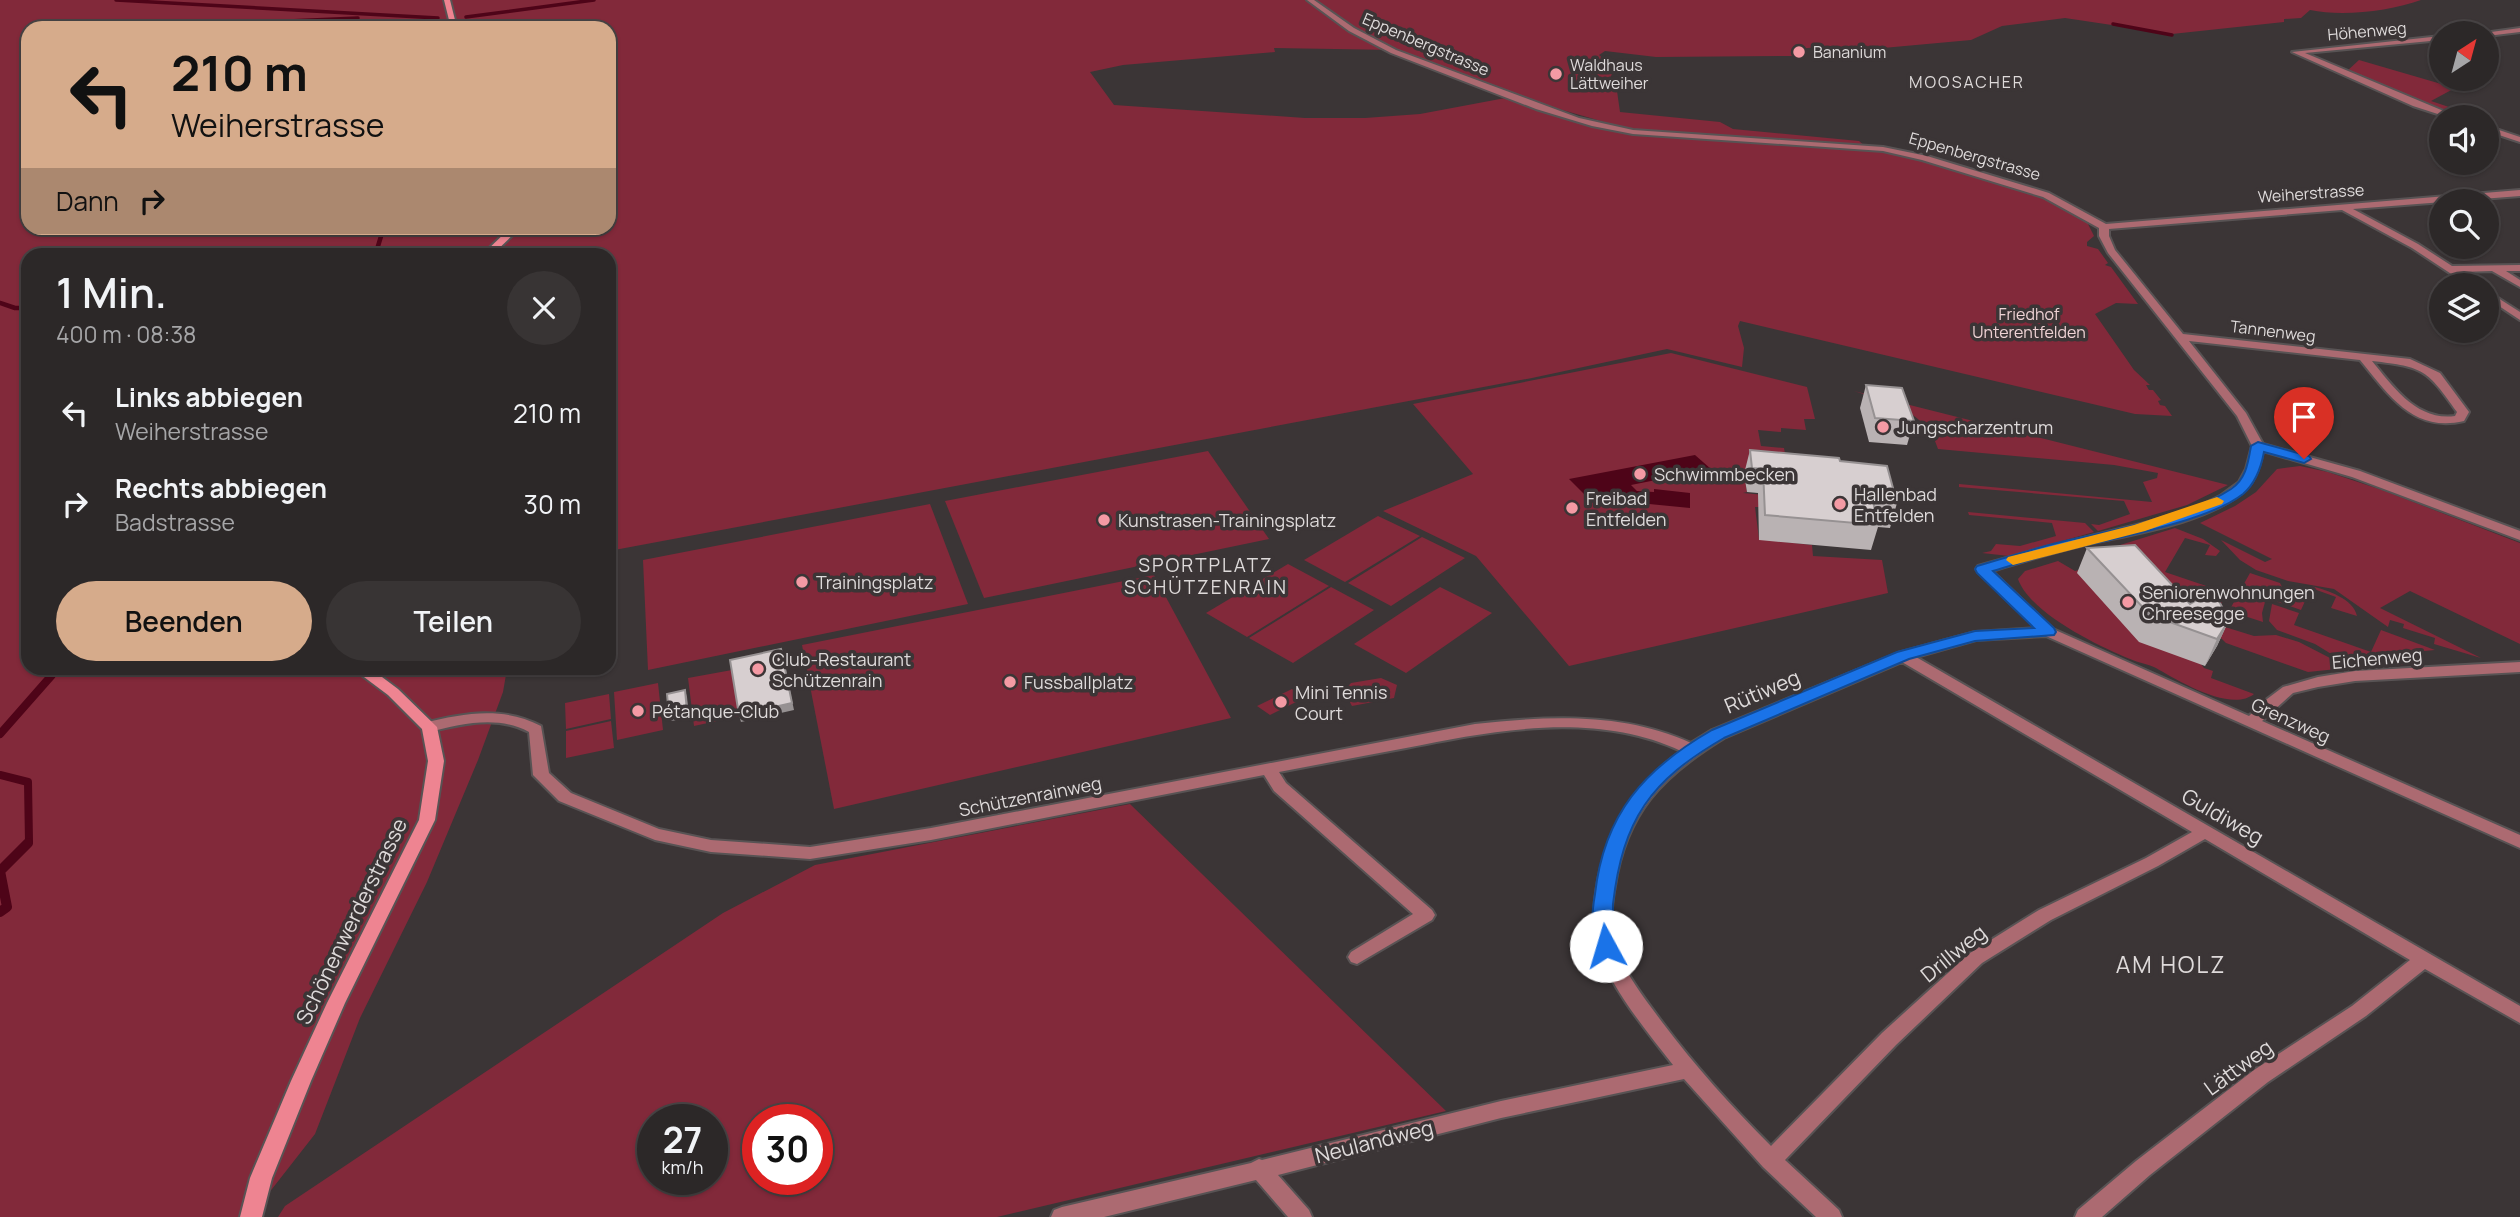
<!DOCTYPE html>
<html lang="de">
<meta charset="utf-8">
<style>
:root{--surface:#2c2828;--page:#383434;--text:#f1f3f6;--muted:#a6a6a8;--line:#484445;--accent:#d6ab8b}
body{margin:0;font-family:Manrope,sans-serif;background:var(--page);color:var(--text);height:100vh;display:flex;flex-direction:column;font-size:26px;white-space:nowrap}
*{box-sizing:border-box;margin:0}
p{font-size:23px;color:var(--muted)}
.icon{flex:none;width:38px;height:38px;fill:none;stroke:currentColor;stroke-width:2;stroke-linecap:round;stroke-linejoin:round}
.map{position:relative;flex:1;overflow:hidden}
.drawer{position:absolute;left:21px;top:248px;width:595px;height:427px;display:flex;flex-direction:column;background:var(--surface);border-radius:21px;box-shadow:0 2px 5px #0004,0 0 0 2px var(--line)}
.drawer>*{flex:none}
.top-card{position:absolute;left:21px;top:21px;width:595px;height:214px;border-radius:21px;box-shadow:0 2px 5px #0004,0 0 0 2px var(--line);background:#d6ab8b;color:#111;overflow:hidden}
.needle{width:46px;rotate:36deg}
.controls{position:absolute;left:2429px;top:21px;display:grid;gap:14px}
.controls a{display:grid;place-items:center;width:70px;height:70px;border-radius:50%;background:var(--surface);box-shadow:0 2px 5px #0004,0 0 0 2px var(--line);font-size:35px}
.speed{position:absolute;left:637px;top:1104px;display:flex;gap:14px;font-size:35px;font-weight:700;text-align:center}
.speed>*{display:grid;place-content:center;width:91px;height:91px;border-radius:50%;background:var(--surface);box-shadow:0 2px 5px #0004,0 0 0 2px var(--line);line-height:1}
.speed small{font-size:18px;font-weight:400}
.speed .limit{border:10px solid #d22;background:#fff;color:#111}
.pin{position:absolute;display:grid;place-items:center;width:60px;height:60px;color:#fff;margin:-72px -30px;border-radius:50% 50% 50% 0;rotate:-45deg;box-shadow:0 0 7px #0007}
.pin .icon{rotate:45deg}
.me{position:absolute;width:77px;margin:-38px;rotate:354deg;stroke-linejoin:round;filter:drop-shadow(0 0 5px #0008)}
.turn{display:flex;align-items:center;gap:24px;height:147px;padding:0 35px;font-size:32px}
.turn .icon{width:91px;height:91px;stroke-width:2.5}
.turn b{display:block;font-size:49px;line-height:60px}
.then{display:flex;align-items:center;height:66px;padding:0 35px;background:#0003;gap:14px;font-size:26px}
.round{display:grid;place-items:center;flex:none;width:74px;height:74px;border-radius:37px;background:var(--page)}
.summary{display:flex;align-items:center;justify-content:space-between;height:119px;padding:0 35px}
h1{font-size:42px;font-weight:600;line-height:52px}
.cta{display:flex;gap:14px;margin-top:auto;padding:14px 35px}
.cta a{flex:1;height:80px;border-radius:42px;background:var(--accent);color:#111;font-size:28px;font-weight:600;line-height:80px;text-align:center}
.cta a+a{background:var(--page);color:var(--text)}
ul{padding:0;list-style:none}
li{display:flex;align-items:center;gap:21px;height:91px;padding:0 35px}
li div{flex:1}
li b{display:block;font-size:26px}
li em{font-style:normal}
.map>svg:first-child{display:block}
.green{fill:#82293a;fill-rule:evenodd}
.water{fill:#4e0418}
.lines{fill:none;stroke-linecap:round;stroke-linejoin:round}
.stream-far3{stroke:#4e0418;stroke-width:3.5}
.stream-far2{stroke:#4e0418;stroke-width:4.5}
.stream-far1{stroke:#4e0418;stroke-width:8}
.stream{stroke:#4e0418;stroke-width:10}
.street-casing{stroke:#585354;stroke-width:4}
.secondary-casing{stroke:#585354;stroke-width:4}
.street{fill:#ac6a71;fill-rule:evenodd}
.secondary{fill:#ee8491;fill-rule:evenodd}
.wall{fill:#b9b2b3}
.shaded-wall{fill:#969192}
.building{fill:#d7cfd0;stroke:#969192;stroke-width:2}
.route{fill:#1a73e8;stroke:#114b97;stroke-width:2}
.slow{fill:#f59e0b}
.poi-dot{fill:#f49aa4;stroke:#3b3536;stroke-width:2.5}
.labels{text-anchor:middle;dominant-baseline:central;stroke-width:7;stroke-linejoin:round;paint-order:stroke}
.far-street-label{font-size:16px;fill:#dedada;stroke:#3b3536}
.far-poi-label{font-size:16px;fill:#dedada;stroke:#3b3536;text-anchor:start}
.far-neighbourhood-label{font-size:16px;letter-spacing:2px;fill:#dedada;stroke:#3b3536}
.far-park-label{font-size:16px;fill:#eed2d4;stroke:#3b3536}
.poi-label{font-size:18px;fill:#dedada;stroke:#3b3536;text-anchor:start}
.street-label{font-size:18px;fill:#dedada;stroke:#3b3536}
.neighbourhood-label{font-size:19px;letter-spacing:2px;fill:#dedada;stroke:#3b3536}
.near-street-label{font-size:21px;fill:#dedada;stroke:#3b3536}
.near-neighbourhood-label{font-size:23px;letter-spacing:2px;fill:#dedada;stroke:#3b3536}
</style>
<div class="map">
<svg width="2520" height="1217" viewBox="0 0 2520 1217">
<rect width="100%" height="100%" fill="#3b3536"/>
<g class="green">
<path d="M0 0H2421C2390 11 2343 17 2310 10L2301 18 2284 19V22L2172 34 2065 18 2002 26 1971 40 1872 49 1832 46 1796 49 1794 56 1656 57 1605 51 1599 55 1614 68 1610 79 1617 91 1620 112 1720 122 1733 129 1859 141 1866 147 1646 134 1538 103 1629 135 1883 149 1924 158 2046 195 2083 214 2094 236 2087 242V246L2098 249 2108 263 2105 265 2111 267 2138 304 2116 303 2095 314 2134 370 2150 385H2146L2149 390H2153L2161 400 2158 401 2160 405 2165 406 2172 416 2135 414 1740 321 1738 326 1744 348 1742 367 1667 349 1532 378 609 551V256H28V668L507 669 503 692 478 760 427 882 360 1018 315 1134 250 1217H0ZM28 28H609V228H28ZM1274 48 1395 50 1516 96 1420 114 1365 118H1305L1114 105 1090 72 1123 65 1275 52Z"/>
<path d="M2359 60 2455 88 2431 101 2479 117C2433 117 2387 90 2346 72Z"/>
<path d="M1671 353 1807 387 1815 419H1804L1806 430 1781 428V432L1758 430 1761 446 1784 448 1788 472 1743 469 1747 492 1743 493 1765 495 1767 507H1755L1759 539 1812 545 1813 556 1882 560 1888 593 1569 666 1476 556 1383 511 1473 474 1413 404Z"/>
<path d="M1854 391 2228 485 2187 505 2098 531 2091 524 2099 525 2130 514 2124 501 1959 487V484L2152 502 2143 482 2157 478 2158 473 2114 465 1938 449C1927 411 1887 402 1854 391Z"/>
<path d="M1208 451 1269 539 984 598 945 501Z"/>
<path d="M2300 466 2328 472 2382 490 2520 543V644L2410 591 2380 608 2481 658 2434 644 2435 638 2403 628 2404 624 2390 620 2388 627 2334 589 2288 581 2256 570 2240 560 2221 540 2265 562 2272 559 2200 523 2235 506 2256 492 2277 469Z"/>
<path d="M930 504 968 604 648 670 643 560Z"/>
<path d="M1968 512 2085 523 2094 532 2009 556 1982 553 1991 551 1996 544 2020 546 2056 536 2052 523 1969 515Z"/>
<path d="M1378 516 1420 536 1345 582 1304 560Z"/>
<path d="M2175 528 2203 539 2220 551 2216 556 2205 555 2210 545 2185 538 2165 572 2227 593 2217 611 2191 602 2194 599 2192 594 2170 586 2117 546Z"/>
<path d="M1422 537 1465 558 1391 606 1348 583Z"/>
<path d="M2117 559 2204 668 2213 671 2211 678 2254 694C2231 713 2177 680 2156 668 2149 664 2138 663 2130 659 2098 646 2030 613 2018 579L2025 571 2058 561 2075 571Z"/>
<path d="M1288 564 1329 586 1247 637 1206 613Z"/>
<path d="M2250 573 2280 583 2282 587 2268 598 2241 589Z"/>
<path d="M1154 575 1231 718 834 809 802 645Z"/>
<path d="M2311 586C2327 590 2354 599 2357 616L2331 608 2336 597 2311 588 2301 610 2275 601 2294 588Z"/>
<path d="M1331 587 1374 610 1293 663 1249 638Z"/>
<path d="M1440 587 1492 613 1406 673 1354 644Z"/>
<path d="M2239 593 2265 602 2262 613 2263 622 2229 611Z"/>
<path d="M2272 604 2299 613 2294 625 2371 652 2381 630 2435 650 2402 653 2414 664 2354 668 2315 644 2277 630 2269 621Z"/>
<path d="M2225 627 2254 636 2276 635 2299 642 2332 659 2337 669 2308 672 2226 643 2217 634Z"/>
<path d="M732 670 740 716 694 726 688 678Z"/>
<path d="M1381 678 1397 685 1394 698 1352 706 1344 691 1351 683Z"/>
<path d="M658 683 663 730 617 740 614 692Z"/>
<path d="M1292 689 1304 698 1270 715 1257 706Z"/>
<path d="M609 694 611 719 566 729 565 703Z"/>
<path d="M611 721 614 748 566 758V731Z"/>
<path d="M1130 804 1446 1111 997 1217H278L285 1206 723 913 815 865ZM653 1120H712V1180H653ZM758 1120H817V1180H758Z"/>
</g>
<path class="water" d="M1695 455 1711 469 1631 485 1637 491 1654 492V489L1690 493V508L1588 498 1569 479Z"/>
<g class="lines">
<g class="stream-far3">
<path d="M116 0 438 18"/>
<path d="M466 17 594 0"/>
<path d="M218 24 358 18"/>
<path d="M2113 24 2172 35"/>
</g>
<g class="stream-far2">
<path d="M375 256 382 233 380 228"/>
<path d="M0 303 15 308H28"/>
</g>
<g class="stream-far1">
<path d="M0 734 52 675 55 668"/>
<path d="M0 775 28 782 29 842 26 845"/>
</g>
<path class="stream" d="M0 912 7 907 0 871 28 843"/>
<g class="street-casing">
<g id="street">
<path d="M1307 0H1314L1354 28 1396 50 1579 118 1633 130 1883 147 1927 156 2049 193 2106 224 2520 190V196L2353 209 2418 244 2452 266 2520 265V271H2506L2520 280V287L2492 271 2461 272 2479 285H2468L2412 248 2342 210 2109 229V236L2115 250 2183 334 2410 359 2440 373 2469 412 2464 421C2413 433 2389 395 2360 360L2189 341 2246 413 2263 444 2360 471 2520 531V540L2352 477 2263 451C2260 467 2255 483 2242 493 2201 525 2130 534 2080 546 2050 553 2022 562 1992 571L2053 629 2249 716 2263 702 2283 687 2318 677 2355 671 2520 662V672L2355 681 2318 687 2293 693 2262 721 2520 835V848L2046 636 1976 640 1916 657 2520 1006V1023L2425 969 2366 1016 2268 1082 2150 1175 2102 1217H2075L2078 1210 2136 1161 2254 1070 2352 1006 2410 960 2205 839 2158 866 2051 920 1982 963 1896 1045 1785 1160 1839 1210 1842 1217H1816L1763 1167 1684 1079 1501 1118 1278 1175 1309 1210 1312 1217H1288L1256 1180 1104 1217H1051L1054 1210 1062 1207 1251 1163 1259 1159 1262 1160 1501 1101 1673 1065C1645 1029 1613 991 1597 948 1592 932 1593 916 1595 900 1602 838 1630 788 1681 751 1595 711 1495 730 1406 748 1363 756 1321 764 1279 772L1286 783 1432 910 1435 915 1432 920 1357 964 1351 962 1348 957 1351 952 1413 914 1274 791 1264 775 931 840 810 859 711 852 655 840 559 801 533 775 529 732C497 715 462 724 429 732L424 731 421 727 424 723C464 713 503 706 541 726L549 773 571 793 659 829 711 840 810 847 931 828 1475 724C1548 716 1623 712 1691 743L1712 730 1898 653 1975 632 2036 628 1978 572 1976 569 1978 566 2046 547 2149 522 2200 506 2220 496 2239 482 2246 469 2252 446 2237 416 2108 253 2099 236V228L2043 197 1922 160 1883 151 1633 134 1592 126 1536 109 1391 53 1349 31ZM2372 361C2425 367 2427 370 2457 412L2455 416C2417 421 2394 388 2372 361ZM1902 662 2192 832 2146 858 2039 910 1970 953 1882 1033 1771 1146C1732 1107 1695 1066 1662 1022 1645 999 1627 976 1616 950 1609 930 1611 907 1615 886 1626 813 1662 776 1724 738Z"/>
<path d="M2520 28V32L2487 36V33H2484Z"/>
<path d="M2441 36V40L2305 53 2458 117H2447L2413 106 2292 52Z"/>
<path d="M2487 126 2520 137V142L2487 131Z"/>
<path d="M2487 291 2520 312V320L2487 298Z"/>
</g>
</g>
<g class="secondary-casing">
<g id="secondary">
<path d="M444 0H450L457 28H451Z"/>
<path d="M510 228H520L491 256H481Z"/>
<path d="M352 668H370L398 689 437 727 444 761 435 820 345 1003 311 1081 272 1178 262 1217H240L250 1178 291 1081 327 1003 419 820 428 761 422 729 388 695Z"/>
</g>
</g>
<use href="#street" class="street"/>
<use href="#secondary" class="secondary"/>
</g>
<g class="wall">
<path d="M1866 385 1914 421 1907 445 1869 442 1860 408Z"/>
<path d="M1750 450 1840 461 1897 503 1890 528 1878 527 1871 550 1759 540 1758 493 1747 492 1744 474Z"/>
<path d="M2087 548 2190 604 2229 620 2217 646 2205 666 2139 642 2077 573Z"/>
</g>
<g class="shaded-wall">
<path d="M2229 620 2217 646 2205 666 2217 639Z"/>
<path d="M781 649 794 710 741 722 739 715Z"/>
<path d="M685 690 687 697 689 718 671 721 669 715Z"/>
</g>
<g class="building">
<path d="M1866 385 1902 388 1914 421 1875 418Z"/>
<path d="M1750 450 1839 458 1840 461 1887 466 1897 503 1873 501 1878 525 1765 515 1763 469 1752 468Z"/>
<path d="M2135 545 2190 604 2204 596 2219 601 2229 620 2217 639 2150 615 2087 548Z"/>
<path d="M781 649 792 703 739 715 730 660Z"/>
<path d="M685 690 687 711 669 715 667 694Z"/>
</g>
<path class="route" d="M2258 442 2309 456 2311 459 2304 463 2264 452C2261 468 2256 483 2243 494 2208 522 2110 539 2065 550 2041 556 2017 564 1993 571L2054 628 2056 632 2054 635 1975 641 1909 659 1724 738C1650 781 1623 819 1613 904 1612 919 1620 939 1613 952L1606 954 1599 952C1590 936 1592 911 1595 894 1604 814 1644 769 1712 730L1897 652 1975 631 2034 628 1977 573 1975 569 1977 566C2005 558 2032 549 2061 542 2112 530 2187 518 2231 489 2246 479 2248 463 2251 446Z"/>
<path class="slow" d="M2217 497 2224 501 2222 504 2145 531 2013 565 2006 560 2008 557 2134 525Z"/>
<g class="poi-dot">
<circle cx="1799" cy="52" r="7"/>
<circle cx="1556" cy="74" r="7"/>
<circle cx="1883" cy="427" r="7"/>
<circle cx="1640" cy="474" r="7"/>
<circle cx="1840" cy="504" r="7"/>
<circle cx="1572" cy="508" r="7"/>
<circle cx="1104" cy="520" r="7"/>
<circle cx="802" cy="582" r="7"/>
<circle cx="2128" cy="602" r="7"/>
<circle cx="758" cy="669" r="7"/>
<circle cx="1010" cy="682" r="7"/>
<circle cx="1281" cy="702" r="7"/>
<circle cx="638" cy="711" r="7"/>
</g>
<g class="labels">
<g class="far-street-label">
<text transform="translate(2367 31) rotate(-5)">Höhenweg</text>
<text transform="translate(1426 44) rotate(23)">Eppenbergstrasse</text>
<text transform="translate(1975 156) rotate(16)">Eppenbergstrasse</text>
<text transform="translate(2311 193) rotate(-4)">Weiherstrasse</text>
<text transform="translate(2273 331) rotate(7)">Tannenweg</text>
</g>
<g class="far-poi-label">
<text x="1813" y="52">Bananium</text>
<text x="1570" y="65">Waldhaus<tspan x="1570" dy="18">Lättweiher</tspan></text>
</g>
<g class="far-neighbourhood-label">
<text x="1967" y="82">MOOSACHER</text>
</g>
<g class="far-park-label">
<text x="2029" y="314">Friedhof<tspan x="2029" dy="18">Unterentfelden</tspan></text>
</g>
<g class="poi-label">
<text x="1897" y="427">Jungscharzentrum</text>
<text x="1654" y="474">Schwimmbecken</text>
<text x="1854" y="494">Hallenbad<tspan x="1854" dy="21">Entfelden</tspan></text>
<text x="1586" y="498">Freibad<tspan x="1586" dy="21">Entfelden</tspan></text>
<text x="1118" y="520">Kunstrasen-Trainingsplatz</text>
<text x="816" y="582">Trainingsplatz</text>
<text x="2142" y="592">Seniorenwohnungen<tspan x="2142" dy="21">Chreesegge</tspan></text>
<text x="772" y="659">Club-Restaurant<tspan x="772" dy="21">Schützenrain</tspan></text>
<text x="1024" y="682">Fussballplatz</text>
<text x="1295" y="692">Mini Tennis<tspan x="1295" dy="21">Court</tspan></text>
<text x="652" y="711">Pétanque-Club</text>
</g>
<g class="street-label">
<text transform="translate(2377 658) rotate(-5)">Eichenweg</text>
<text transform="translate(2291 720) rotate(24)">Grenzweg</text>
<text transform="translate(1030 796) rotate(-11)">Schützenrainweg</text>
</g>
<g class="neighbourhood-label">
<text x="1206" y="565">SPORTPLATZ<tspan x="1206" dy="22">SCHÜTZENRAIN</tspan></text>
</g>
<g class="near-street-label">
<text transform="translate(1762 691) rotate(-23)">Rütiweg</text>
<text transform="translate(2223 816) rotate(30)">Guldiweg</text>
<text transform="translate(351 921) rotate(-64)">Schönenwerderstrasse</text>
<text transform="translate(1953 953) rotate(-39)">Drillweg</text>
<text transform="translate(2238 1067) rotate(-36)">Lättweg</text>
<text transform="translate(1374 1141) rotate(-14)">Neulandweg</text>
</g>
<g class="near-neighbourhood-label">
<text x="2171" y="964">AM HOLZ</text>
</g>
</g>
</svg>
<div class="controls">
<a><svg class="needle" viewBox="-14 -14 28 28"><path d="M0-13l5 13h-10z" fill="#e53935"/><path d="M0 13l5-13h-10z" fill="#a6a6a8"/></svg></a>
<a><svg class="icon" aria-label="sound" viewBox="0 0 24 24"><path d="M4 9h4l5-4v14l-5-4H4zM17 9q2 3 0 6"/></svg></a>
<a><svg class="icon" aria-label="search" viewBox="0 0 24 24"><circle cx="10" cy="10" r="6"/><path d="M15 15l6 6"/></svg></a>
<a><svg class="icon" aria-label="layers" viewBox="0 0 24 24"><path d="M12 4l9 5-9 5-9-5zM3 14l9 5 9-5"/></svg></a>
</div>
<div class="speed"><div>27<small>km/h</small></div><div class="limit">30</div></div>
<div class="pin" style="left:2304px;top:459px;background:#d93025"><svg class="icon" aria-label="arrive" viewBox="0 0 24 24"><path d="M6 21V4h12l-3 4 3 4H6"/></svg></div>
<svg class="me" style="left:1606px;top:946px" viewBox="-20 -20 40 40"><circle r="19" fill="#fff"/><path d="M0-13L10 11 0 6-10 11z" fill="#1a73e8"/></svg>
<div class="top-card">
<div class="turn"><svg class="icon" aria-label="left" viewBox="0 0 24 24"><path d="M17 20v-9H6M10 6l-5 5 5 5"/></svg><div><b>210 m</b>Weiherstrasse</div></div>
<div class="then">Dann<svg class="icon" aria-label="right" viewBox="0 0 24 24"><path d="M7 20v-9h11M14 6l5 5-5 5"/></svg></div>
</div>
<section class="drawer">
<div class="summary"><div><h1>1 Min.</h1><p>400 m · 08:38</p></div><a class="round"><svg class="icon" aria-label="close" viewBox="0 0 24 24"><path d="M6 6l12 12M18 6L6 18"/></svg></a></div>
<ul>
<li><svg class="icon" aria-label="left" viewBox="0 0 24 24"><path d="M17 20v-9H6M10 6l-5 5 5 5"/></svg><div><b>Links abbiegen</b><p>Weiherstrasse</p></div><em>210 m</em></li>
<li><svg class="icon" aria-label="right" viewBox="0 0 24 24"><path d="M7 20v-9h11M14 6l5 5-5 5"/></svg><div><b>Rechts abbiegen</b><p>Badstrasse</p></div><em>30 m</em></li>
</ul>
<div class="cta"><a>Beenden</a><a>Teilen</a></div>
</section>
</div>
